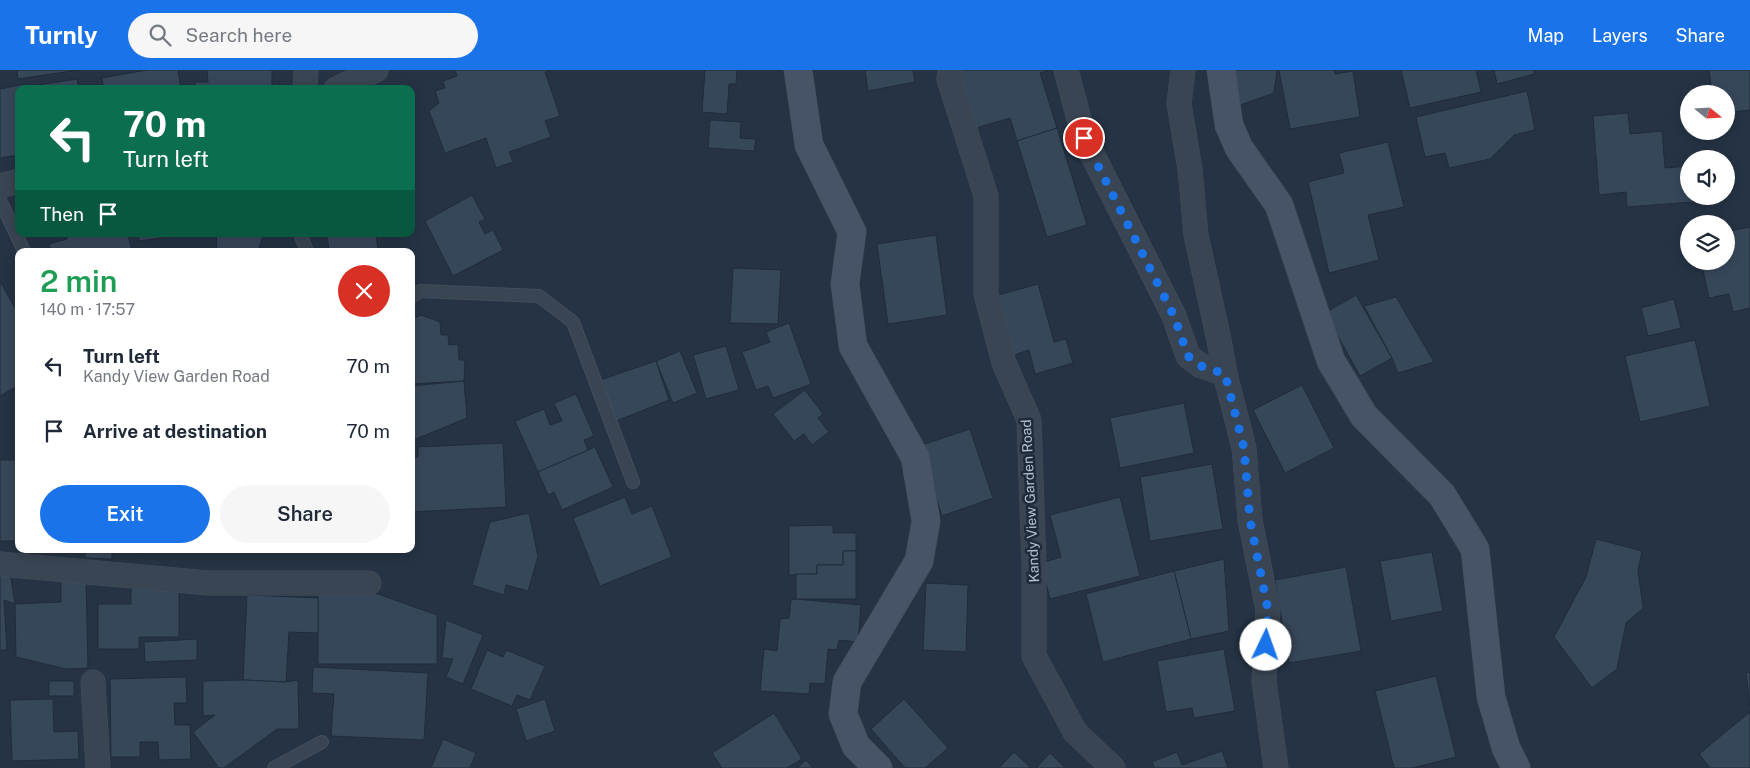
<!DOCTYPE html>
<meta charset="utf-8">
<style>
:root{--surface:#fff;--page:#f6f6f7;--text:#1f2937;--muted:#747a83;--accent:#1a73e8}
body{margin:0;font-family:"Public Sans",sans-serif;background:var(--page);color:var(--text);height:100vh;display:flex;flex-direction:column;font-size:19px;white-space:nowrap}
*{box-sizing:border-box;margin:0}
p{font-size:16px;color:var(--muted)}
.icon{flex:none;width:28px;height:28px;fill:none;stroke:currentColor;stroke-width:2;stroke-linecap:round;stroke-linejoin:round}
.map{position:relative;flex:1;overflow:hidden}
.sheet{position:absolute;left:15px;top:178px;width:400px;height:305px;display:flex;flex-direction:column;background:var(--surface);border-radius:10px;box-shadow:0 2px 12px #0003}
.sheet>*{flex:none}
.guide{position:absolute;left:15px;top:15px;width:400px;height:152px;border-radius:10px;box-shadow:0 2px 12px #0003;background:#0b6e4f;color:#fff;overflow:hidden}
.needle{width:32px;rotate:108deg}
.buttons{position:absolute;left:1680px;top:15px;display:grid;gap:10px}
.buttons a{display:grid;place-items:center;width:55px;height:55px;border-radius:50%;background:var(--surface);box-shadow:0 2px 12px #0003;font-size:25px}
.pin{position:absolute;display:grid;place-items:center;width:42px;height:42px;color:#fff;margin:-21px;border:2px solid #fff;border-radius:50%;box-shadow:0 1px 5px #0007}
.me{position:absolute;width:55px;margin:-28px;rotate:3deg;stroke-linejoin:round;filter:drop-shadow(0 0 4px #0008)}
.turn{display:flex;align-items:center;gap:18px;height:105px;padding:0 25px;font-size:22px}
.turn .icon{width:65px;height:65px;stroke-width:2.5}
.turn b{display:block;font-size:35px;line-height:42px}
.then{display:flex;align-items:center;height:48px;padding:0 25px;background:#0003;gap:10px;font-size:19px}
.round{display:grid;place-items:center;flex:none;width:52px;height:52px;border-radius:26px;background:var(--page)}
.headline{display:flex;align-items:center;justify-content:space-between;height:85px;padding:0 25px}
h1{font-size:30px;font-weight:600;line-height:38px;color:#1e9e55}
.cta{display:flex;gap:10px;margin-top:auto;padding:10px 25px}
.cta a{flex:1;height:58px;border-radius:30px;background:var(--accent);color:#fff;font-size:20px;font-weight:600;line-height:58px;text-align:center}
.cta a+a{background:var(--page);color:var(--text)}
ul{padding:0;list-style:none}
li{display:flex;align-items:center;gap:15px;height:65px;padding:0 25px}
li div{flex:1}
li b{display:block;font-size:19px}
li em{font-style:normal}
header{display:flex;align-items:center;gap:30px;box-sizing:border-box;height:70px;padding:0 25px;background:var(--accent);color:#fff}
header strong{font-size:24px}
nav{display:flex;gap:28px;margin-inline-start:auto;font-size:18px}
.search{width:350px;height:45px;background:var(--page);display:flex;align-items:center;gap:12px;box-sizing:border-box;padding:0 18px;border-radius:28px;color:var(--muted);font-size:19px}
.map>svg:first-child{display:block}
.building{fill:#37475a;stroke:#202c3b}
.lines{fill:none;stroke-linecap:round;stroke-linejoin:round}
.lane-casing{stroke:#434e5d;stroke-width:14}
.street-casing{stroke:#434e5d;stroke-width:25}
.secondary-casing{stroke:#434e5d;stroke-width:29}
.lane{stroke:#3a4553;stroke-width:12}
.street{stroke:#3a4553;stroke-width:24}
.secondary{stroke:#475467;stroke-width:28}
.route{stroke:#1a73e8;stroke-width:9;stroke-dasharray:0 16.2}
.labels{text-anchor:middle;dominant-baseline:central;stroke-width:5;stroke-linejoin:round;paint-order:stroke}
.street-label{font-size:14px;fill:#b7c0cd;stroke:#1e2a39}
</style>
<header>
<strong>Turnly</strong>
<div class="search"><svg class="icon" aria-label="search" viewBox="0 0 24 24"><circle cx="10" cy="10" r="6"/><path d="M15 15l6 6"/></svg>Search here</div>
<nav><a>Map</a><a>Layers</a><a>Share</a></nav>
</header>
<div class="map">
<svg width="1750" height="698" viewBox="0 0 1750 698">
<rect width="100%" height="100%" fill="#253344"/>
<g class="building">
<path d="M17 0H78L18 9Z"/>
<path d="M147 0H178L181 19H104L102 8Z"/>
<path d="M207 0H272V19H195V12H208Z"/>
<path d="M455 0H551L545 2 560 46 545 51 551 67 509 82 513 92 496 98 486 68 445 83 429 41 439 33 435 21 445 18 443 11 457 6Z"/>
<path d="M705 0H737L736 14H729L727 44 702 42Z"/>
<path d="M865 0H913L915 12 868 21Z"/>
<path d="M958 0H1050L1040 3 1057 58 1017 71 1010 48 976 58Z"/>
<path d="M1225 0H1277L1274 23 1229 39Z"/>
<path d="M1279 0H1334L1335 4 1353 1 1360 47 1290 59Z"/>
<path d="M1401 0H1476L1481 22 1410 38Z"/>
<path d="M1494 0H1534V4L1497 14Z"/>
<path d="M1709 0H1750V40L1733 42 1731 32H1726V24H1712Z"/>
<path d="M77 9 79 19H32L31 16Z"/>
<path d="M25 14 26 19H19V85L0 88V19Z"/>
<path d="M1527 21 1535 60 1514 65 1490 89 1449 98 1445 83 1425 87 1416 47Z"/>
<path d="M1628 43 1630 64 1662 61 1665 98 1689 96V126H1705V131L1627 137 1626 122 1599 125 1593 46Z"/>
<path d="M710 50 741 52 740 68 756 69 754 81 708 78Z"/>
<path d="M1057 58 1087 155 1047 167 1017 71Z"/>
<path d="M1388 72 1404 137 1368 145 1379 190 1329 203 1308 112 1344 103 1339 83Z"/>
<path d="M472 125 485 149 479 152 485 164 493 160 503 180 453 206 425 151Z"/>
<path d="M1750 157V238L1733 242 1729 224 1709 228 1701 191H1726V162Z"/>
<path d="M66 164H128L132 181H51L49 174 67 169Z"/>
<path d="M138 164H182V165L139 171Z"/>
<path d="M216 164H263V166L258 181H217Z"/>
<path d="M327 164H376L378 181H329Z"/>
<path d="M936 165 947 245 888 254 877 174Z"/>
<path d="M733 198 781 200 778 254 730 253Z"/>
<path d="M0 211 19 245V315L0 326Z"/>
<path d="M1038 214 1054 272 1066 269 1073 293 1035 304 1029 280 1008 287 991 227Z"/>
<path d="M1356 225 1392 288 1360 306 1325 243Z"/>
<path d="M1396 227 1434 292 1398 303 1392 288 1364 236Z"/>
<path d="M1674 229 1681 258 1648 266 1641 238Z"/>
<path d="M421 245 440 252 441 265H448L449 275 458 274 459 290H465L464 311 411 314V250Z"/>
<path d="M789 253 811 314 773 328 768 316 756 320 742 282 770 272 766 262Z"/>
<path d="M1695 270 1710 336 1640 352 1625 286Z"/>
<path d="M726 276 739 320 706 329 693 285Z"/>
<path d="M680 281 697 323 673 333 656 291Z"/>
<path d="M656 291 669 330 616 351 600 310Z"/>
<path d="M464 311 467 348 411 371V316Z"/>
<path d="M1302 315 1334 378 1285 403 1253 340Z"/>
<path d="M805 320 823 344 818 348 829 362 812 375 804 364 794 371 773 344Z"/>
<path d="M576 324 594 366 584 370 588 380 538 402 515 351 544 339 550 355 562 351 554 333Z"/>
<path d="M1184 333 1194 383 1120 398 1110 348Z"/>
<path d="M970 359 993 428 942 446 919 376Z"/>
<path d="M503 373 506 437 411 442V387H418V377Z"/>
<path d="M595 377 613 417 562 440 554 422 548 425 538 402Z"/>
<path d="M18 380 19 471H0V390H18Z"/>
<path d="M1212 394 1223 459 1150 471 1140 407Z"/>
<path d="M625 427 632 444 652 436 672 487 600 516 573 448Z"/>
<path d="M1120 427 1140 506 1050 529 1041 493 1061 487 1050 445Z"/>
<path d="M529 443 538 486 528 521 506 515 504 525 472 515 490 452Z"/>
<path d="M833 455V463H856V481H843V495H817V504L789 505V456Z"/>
<path d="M1596 469 1642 481 1638 500 1643 538 1626 553 1617 599 1592 618 1554 567 1586 507Z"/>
<path d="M85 479H112V489L85 488Z"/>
<path d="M123 479H144L143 483 123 482Z"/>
<path d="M288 479H339L336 482 288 481Z"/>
<path d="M843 481H856V529H796V504H817V495H843Z"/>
<path d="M1432 482 1443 541 1391 551 1380 491Z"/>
<path d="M1224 489 1229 561 1191 569 1174 501Z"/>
<path d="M1346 497 1361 581 1289 593 1275 510Z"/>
<path d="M1174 501 1191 569 1103 592 1086 524Z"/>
<path d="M10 502 15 534 4 530 7 580H0V503Z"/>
<path d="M86 509 88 598 66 599 16 587 15 534 61 532V510Z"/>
<path d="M926 513 968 515 966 582 923 580Z"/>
<path d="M131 518H179V567H139V579H98V534H131Z"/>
<path d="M372 522 437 545V594H318V523Z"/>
<path d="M247 525 318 528V563L289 562 286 612 243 610Z"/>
<path d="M796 529 861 535 858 572 839 570 837 580 828 579 825 614 810 613 809 624 760 621 764 579 777 581 780 549 789 548 791 530Z"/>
<path d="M446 550 483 565 463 614 446 607 453 589 442 588Z"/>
<path d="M197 569V590L145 592 144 572Z"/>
<path d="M1224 579 1235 641 1194 648 1192 638 1166 642 1157 591Z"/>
<path d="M487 580 503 587 506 580 545 596 530 630 517 625 512 636 471 619Z"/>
<path d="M313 597 428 603 424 670 331 666 334 624 312 623Z"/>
<path d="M1750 602V636L1746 603Z"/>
<path d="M1436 606 1456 687 1412 698H1394L1375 621Z"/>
<path d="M186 607 187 633H174L175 655H190L191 689 159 690 158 672H140V687H111L110 609Z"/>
<path d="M243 610 286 612 298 610 299 659H277L224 698H219L193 662 215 645 203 646V611Z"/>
<rect x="49" y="611" width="25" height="15"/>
<path d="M53 629 54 662 78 661 79 689 12 691 10 630Z"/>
<path d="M545 629 555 661 526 671 516 639Z"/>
<path d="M904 629 948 678 925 698H905L871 659Z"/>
<path d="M1750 642V698H1710L1699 684Z"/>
<path d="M774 643 802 689 787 698H722L712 683Z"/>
<path d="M443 669 476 683 470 698H431Z"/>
<path d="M1222 681 1228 698H1155L1152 692 1177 682 1182 695Z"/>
<path d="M1014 682 1031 698H999Z"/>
<path d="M1050 683 1065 698H1036Z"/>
<path d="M806 690 813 698H797Z"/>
</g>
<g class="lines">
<g class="lane-casing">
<g id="lane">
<path d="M0 130 24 181"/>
<path d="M300 164 307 181"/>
<path d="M411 227 420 221 539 226 573 252 633 412"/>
<path d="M274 698 322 672"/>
</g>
</g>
<g class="street-casing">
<g id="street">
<path d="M950 0 949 9 986 126V224L1004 293 1029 350 1034 496V586L1075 662 1113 698"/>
<path d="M1066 0 1084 68 1174 246 1188 286 1201 296 1225 304"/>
<path d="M1183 0 1179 34 1190 99 1196 165 1219 270 1225 304 1244 378 1250 450 1268 540 1264 611 1276 698"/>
<path d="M305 19 306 0"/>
<path d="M336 19 376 0"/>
<path d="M0 116 19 111"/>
<path d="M0 494 208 513H369"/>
<path d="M93 612 98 698"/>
</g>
</g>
<g class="secondary-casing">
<g id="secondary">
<path d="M798 0 809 75 852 162 845 214 853 276 915 387 926 451 919 491 847 612 843 644 856 676 878 698"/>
<path d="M1221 0 1229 55 1239 78 1279 135 1331 291 1364 346 1442 425 1475 479 1491 627 1506 678 1516 698"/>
</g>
</g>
<use href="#lane" class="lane"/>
<use href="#street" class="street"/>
<use href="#secondary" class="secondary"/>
</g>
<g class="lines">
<path class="route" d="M1084 68 1174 246 1188 286 1201 296 1225 304 1244 378 1250 450 1268 540 1266 575"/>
</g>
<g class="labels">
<g class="street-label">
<text transform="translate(1030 431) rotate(-93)">Kandy View Garden Road</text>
</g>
</g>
</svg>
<div class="buttons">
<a><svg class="needle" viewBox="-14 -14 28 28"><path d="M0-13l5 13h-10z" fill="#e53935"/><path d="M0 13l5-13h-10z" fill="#747a83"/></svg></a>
<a><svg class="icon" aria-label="sound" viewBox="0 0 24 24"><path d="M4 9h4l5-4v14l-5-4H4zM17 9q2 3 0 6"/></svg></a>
<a><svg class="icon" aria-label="layers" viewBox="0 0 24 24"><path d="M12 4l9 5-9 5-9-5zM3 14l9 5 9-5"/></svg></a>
</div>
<div class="pin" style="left:1084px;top:68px;background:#d93025"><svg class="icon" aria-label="arrive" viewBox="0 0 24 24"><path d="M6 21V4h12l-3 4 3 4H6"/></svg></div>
<svg class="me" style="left:1266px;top:575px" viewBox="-20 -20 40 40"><circle r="19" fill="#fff"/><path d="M0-13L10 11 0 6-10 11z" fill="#1a73e8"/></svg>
<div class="guide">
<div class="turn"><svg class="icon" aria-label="left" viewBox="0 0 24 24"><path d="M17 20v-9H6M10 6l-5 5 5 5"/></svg><div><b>70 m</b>Turn left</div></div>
<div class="then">Then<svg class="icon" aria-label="arrive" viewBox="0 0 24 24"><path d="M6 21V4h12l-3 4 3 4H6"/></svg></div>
</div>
<section class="sheet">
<div class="headline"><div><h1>2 min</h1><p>140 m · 17:57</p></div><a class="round" style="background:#d93025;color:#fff"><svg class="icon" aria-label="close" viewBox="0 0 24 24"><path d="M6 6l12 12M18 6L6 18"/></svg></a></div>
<ul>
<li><svg class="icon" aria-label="left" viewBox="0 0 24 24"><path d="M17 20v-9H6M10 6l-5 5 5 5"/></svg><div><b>Turn left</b><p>Kandy View Garden Road</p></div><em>70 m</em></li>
<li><svg class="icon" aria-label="arrive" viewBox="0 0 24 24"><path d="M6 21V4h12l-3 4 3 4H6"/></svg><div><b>Arrive at destination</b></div><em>70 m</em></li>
</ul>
<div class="cta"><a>Exit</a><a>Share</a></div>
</section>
</div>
